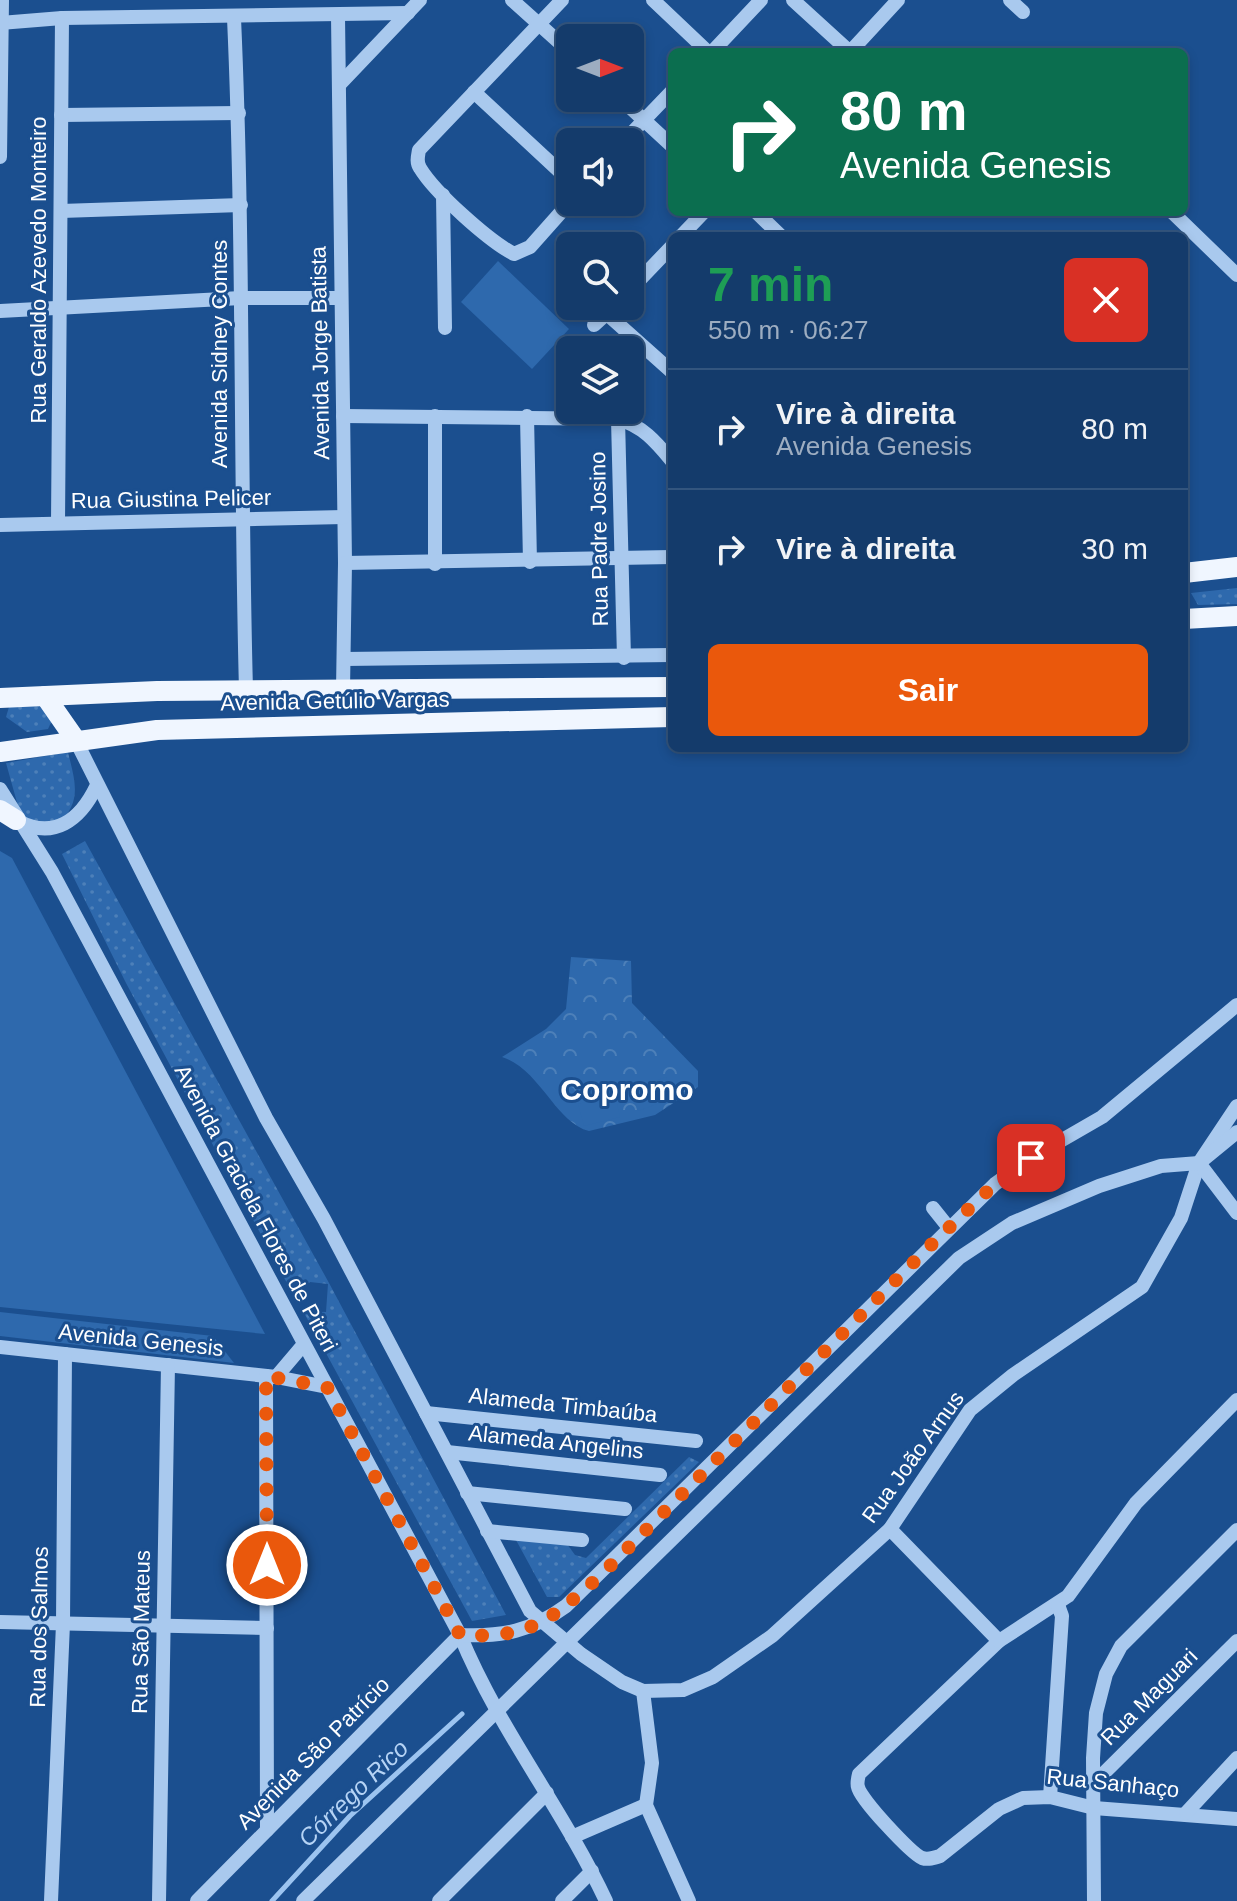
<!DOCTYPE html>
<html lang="pt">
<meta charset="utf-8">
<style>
:root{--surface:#143b6b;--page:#214673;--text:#f1f3f6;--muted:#9dadc1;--line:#33557e;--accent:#ea580c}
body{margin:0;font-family:Helvetica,sans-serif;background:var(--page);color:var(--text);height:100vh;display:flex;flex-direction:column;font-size:30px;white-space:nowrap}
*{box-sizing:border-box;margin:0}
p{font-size:26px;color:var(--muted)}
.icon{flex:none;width:44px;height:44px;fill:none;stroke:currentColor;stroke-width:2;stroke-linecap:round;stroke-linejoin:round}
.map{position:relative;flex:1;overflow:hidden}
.sheet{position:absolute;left:668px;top:232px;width:520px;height:520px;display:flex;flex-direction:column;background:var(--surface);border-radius:12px;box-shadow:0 4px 12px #0003,0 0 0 2px var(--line)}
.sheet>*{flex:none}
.top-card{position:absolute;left:668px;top:48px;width:520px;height:168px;border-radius:12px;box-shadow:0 4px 12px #0003,0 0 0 2px var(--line);background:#0b6e4f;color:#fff;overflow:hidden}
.needle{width:52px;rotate:90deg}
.fabs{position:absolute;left:556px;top:24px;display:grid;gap:16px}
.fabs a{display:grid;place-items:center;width:88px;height:88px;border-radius:12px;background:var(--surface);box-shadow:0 4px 12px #0003,0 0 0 2px var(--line);font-size:40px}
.pin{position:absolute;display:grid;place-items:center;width:68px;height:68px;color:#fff;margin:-34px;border-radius:16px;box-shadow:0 4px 12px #0006}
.me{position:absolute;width:88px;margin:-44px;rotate:0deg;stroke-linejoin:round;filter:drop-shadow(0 0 6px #0008)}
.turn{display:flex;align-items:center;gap:28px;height:168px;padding:0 40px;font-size:36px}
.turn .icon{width:104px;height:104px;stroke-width:2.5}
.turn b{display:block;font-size:56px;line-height:68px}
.round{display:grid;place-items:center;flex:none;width:84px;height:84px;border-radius:12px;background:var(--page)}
.overview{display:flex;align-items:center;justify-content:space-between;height:136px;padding:0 40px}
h1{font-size:48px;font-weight:800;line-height:60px;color:#1e9e55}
.primary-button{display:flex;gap:16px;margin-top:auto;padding:16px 40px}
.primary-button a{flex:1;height:92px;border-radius:12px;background:var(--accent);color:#fff;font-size:32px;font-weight:800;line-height:92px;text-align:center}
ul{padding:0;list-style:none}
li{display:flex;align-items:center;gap:24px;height:120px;padding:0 40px;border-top:2px solid var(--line)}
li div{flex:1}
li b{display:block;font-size:30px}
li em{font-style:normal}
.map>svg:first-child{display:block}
.grass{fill:url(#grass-dots)}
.park{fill:url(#park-crowns)}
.garden{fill:#2e69ad}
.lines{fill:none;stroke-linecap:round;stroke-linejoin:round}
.stream{stroke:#9cc4f0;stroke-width:5}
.minor{stroke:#a9c9ee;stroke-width:14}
.major{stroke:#f0f6ff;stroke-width:20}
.route{stroke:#ea580c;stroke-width:14;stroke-dasharray:0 25.2}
.labels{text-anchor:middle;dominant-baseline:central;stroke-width:6;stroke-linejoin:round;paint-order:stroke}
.street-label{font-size:22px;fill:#fff;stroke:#1b4f8f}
.water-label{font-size:24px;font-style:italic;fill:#b5d3f5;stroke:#1b4f8f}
.district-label{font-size:30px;font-weight:bold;fill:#fff;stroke:#1b4f8f}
</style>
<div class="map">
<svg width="1237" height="1901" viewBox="0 0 1237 1901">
<defs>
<pattern id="grass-dots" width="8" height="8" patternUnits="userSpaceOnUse" patternTransform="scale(2)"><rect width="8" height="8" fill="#2e69ad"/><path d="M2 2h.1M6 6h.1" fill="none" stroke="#4d80b9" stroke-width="1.8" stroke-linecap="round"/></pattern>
<pattern id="park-crowns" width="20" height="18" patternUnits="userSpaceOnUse" patternTransform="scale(2)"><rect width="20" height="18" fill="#2e69ad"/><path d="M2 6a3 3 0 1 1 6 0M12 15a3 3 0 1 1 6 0" fill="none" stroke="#4d80b9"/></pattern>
</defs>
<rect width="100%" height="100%" fill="#1b4f8f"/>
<g class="grass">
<path d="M1237 588V604L1198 605 1191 593Z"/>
<path d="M39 706 53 718 48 729 27 732 6 717 9 707Z"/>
<path d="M68 752C75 782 83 802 57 825L27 822 18 806 6 763Z"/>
<path d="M85 841 329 1283 506 1615 472 1621 303 1311 326 1312 328 1284 310 1282 295 1298 126 983 62 854Z"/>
<path d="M689 1457 699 1462 559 1597H547L516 1540 567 1544 575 1555 586 1558Z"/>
</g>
<path class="park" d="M571 957 631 961 632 1003 698 1071V1087L655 1115 589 1131C556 1123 539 1068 502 1057L546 1029 566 1009Z"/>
<g class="garden">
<path d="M498 261 569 329 532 369 461 302Z"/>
<path d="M0 851 12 858 265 1334 0 1307Z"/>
<path d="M666 1077 673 1098 638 1111 630 1090Z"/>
<path d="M615 1095 620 1117 584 1126 578 1104Z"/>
<path d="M0 1312 213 1336 234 1363 0 1336Z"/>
</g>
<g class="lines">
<path class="stream" d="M272 1901 350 1816 462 1714"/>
<g class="minor">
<path d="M512 0 570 52"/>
<path d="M562 0 419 150C418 156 416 162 420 168 435 193 489 241 514 254L530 247 570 202"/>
<path d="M653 0 708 52"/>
<path d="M793 0 850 52 898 0"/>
<path d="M1010 0 1023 12"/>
<path d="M338 16 345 563 343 689"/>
<path d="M234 18C244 242 240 466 246 690"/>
<path d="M0 23 62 18 408 13"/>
<path d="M712 52 761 0"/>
<path d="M340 84 420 0"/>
<path d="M474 92 570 181"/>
<path d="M620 98 672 146"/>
<path d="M61 115 239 113"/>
<path d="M623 142 672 91"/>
<path d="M0 157 2 0"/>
<path d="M443 195 445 328"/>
<path d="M61 211 241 205"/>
<path d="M756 212 781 236"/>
<path d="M1172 212 1237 275"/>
<path d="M681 236 704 212"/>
<path d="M630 290 672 246"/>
<path d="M0 311 241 298H340"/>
<path d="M607 314 672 372"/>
<path d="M594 325 615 306"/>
<path d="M343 416 618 419C643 426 656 442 672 461"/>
<path d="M435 416V564"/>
<path d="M527 416 530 562"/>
<path d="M618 419 624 658"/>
<path d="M58 523 62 18"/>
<path d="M0 525 344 517"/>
<path d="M345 563 672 557"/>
<path d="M344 659 672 655"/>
<path d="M75 739 266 1118 324 1219 530 1611 581 1654 622 1682 643 1691 683 1690 713 1677 772 1636 890 1529 970 1410 1013 1375 1142 1287 1181 1218 1199 1163 1237 1106"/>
<path d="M0 789 52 872 460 1635C499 1730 563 1809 606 1901"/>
<path d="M18 821C54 840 80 820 96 787"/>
<path d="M1199 1163 1237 1213"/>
<path d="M933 1208 949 1228"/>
<path d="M0 1347 276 1377 327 1387"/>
<path d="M266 1376 267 1830"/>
<path d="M276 1377 304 1344"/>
<path d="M1237 1400 1136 1503 1068 1596 999 1641 859 1774C858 1778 857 1784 858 1787 860 1799 911 1853 922 1858 928 1860 934 1858 940 1856L999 1809 1023 1798 1050 1797 1094 1808 1237 1819"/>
<path d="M426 1413 696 1441"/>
<path d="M447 1452 660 1475"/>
<path d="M467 1493 625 1509"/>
<path d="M890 1529 999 1641"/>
<path d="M487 1531 582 1540"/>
<path d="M0 1622 267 1628"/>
<path d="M643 1691 652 1763 646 1805 689 1901"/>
<path d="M1093 1784 1237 1641"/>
<path d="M1050 1797 1062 1616 1058 1605"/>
<path d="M1186 1813 1237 1758"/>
<path d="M572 1837 646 1805"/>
<path d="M51 1901 63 1624 65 1354"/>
<path d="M159 1901 168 1365"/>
<path d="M197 1901 460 1635C502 1637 532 1631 566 1606L995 1184 1031 1158 1102 1117 1237 1005"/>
<path d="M303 1901 959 1258 1012 1223 1099 1186 1161 1166 1199 1163 1237 1132"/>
<path d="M439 1901 547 1793"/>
<path d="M562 1901 592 1871"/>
<path d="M1094 1901 1093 1758 1096 1713 1106 1674 1121 1646 1237 1530"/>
</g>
<g class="major">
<path d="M1184 573 1237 567"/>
<path d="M1184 619 1237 616"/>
<path d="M45 696 75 739"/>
<path d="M0 698 157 691 672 687"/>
<path d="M0 752 157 730 672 717"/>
<path d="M0 810 16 820"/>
</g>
</g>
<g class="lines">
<path class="route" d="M267 1565 266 1376 327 1387 460 1635C532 1639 550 1620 601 1575L935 1241 995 1184 1031 1158"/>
</g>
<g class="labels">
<g class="street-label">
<text transform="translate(38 270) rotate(-90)">Rua Geraldo Azevedo Monteiro</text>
<text transform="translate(320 353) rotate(-91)">Avenida Jorge Batista</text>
<text transform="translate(219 354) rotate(-90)">Avenida Sidney Contes</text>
<text transform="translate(171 499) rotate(-1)">Rua Giustina Pelicer</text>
<text transform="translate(599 539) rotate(-91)">Rua Padre Josino</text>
<text transform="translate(335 701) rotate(-1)">Avenida Getúlio Vargas</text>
<text transform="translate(256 1208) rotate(62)">Avenida Graciela Flores de Piteri</text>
<text transform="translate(141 1340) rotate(6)">Avenida Genesis</text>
<text transform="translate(563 1405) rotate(6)">Alameda Timbaúba</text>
<text transform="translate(556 1442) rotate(6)">Alameda Angelins</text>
<text transform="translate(913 1457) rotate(-54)">Rua João Arnus</text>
<text transform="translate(39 1627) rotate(-89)">Rua dos Salmos</text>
<text transform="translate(141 1632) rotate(-89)">Rua São Mateus</text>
<text transform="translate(1149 1697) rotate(-45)">Rua Maguari</text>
<text transform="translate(313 1753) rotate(-45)">Avenida São Patrício</text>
<text transform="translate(1113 1783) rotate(6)">Rua Sanhaço</text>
</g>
<g class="water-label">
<text transform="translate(353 1793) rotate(-44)">Córrego Rico</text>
</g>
<g class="district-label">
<text x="627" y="1089">Copromo</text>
</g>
</g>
</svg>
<div class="fabs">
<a><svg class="needle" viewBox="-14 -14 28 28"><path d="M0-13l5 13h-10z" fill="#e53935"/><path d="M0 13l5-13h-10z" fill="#9dadc1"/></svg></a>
<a><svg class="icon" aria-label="sound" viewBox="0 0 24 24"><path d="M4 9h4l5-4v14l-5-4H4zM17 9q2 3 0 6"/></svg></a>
<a><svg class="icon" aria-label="search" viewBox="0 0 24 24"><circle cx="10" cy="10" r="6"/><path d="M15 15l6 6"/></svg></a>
<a><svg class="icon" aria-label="layers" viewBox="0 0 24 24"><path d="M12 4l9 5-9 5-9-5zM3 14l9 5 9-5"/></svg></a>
</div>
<div class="pin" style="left:1031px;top:1158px;background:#d93025"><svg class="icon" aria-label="arrive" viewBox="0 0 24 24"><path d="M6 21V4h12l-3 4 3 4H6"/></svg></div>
<svg class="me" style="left:267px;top:1565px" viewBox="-20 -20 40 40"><circle r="17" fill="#ea580c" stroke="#fff" stroke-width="3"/><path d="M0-11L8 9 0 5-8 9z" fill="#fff"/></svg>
<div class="top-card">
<div class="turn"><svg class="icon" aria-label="right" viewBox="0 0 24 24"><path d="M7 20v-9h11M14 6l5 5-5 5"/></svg><div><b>80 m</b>Avenida Genesis</div></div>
</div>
<section class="sheet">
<div class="overview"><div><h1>7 min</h1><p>550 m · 06:27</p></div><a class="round" style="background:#d93025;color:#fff"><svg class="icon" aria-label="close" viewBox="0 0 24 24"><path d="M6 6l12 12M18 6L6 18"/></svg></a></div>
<ul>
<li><svg class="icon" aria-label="right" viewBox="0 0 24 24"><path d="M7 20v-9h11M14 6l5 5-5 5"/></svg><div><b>Vire à direita</b><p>Avenida Genesis</p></div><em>80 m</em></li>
<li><svg class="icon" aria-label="right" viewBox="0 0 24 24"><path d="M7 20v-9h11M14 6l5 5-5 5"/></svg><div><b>Vire à direita</b></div><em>30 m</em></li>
</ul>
<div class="primary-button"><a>Sair</a></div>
</section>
</div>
